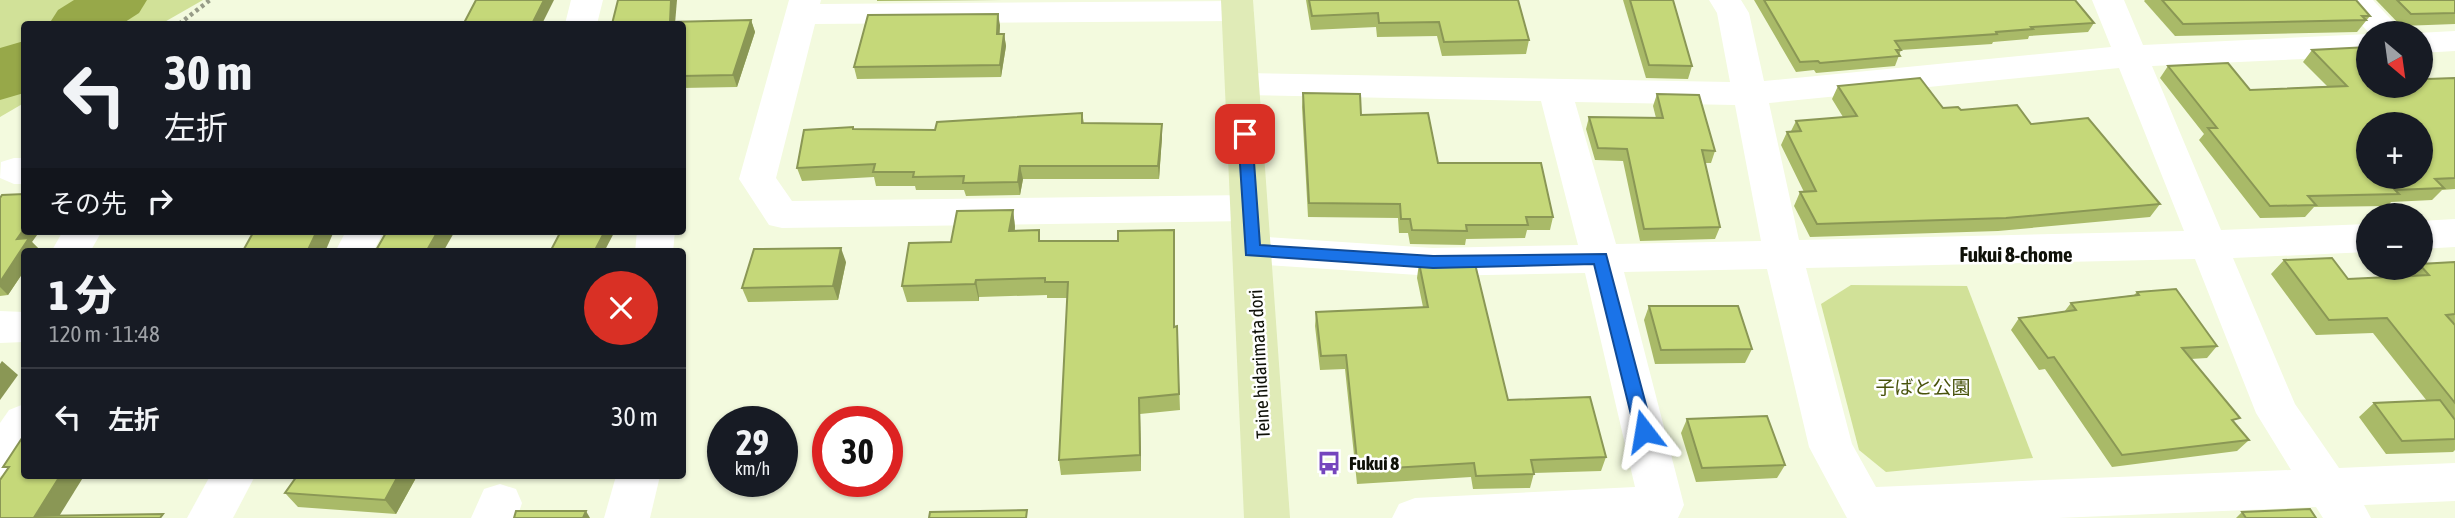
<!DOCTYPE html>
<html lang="ja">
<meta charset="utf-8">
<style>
:root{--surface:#171b24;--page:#242831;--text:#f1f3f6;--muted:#9ea1a6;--line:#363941}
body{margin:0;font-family:"Asap Condensed","Noto Sans JP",sans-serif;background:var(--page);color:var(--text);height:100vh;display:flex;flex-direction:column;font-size:26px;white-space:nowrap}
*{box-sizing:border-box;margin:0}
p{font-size:23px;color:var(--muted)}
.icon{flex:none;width:38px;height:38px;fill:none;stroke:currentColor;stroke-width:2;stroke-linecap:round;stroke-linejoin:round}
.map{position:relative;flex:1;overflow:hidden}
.panel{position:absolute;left:21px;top:248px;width:665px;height:231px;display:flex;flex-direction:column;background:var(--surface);border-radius:7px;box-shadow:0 2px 5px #0004}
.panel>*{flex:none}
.guide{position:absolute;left:21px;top:21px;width:665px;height:214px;border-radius:7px;box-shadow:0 2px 5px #0004;background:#171b24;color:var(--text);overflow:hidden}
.needle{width:46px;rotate:151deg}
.tools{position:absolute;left:2356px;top:21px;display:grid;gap:14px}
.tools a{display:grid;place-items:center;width:77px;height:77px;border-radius:50%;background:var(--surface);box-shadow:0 2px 5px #0004;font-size:35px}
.speed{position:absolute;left:707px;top:406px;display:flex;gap:14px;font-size:35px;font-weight:700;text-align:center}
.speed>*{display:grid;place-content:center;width:91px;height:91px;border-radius:50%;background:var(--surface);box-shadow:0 2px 5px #0004;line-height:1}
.speed small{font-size:18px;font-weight:400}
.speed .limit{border:10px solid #d22;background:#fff;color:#111}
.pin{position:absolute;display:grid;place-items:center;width:60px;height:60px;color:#fff;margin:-30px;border-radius:14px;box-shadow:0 4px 10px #0006}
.me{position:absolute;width:77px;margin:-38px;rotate:346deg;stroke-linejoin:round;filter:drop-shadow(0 0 5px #0008)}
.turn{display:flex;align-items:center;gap:24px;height:147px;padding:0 28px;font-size:32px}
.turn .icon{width:91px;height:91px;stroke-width:2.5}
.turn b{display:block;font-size:49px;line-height:60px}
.then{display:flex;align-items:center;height:66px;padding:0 28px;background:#0003;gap:14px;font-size:26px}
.round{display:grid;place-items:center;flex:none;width:74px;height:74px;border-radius:37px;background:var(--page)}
.summary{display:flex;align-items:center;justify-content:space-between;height:119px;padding:0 28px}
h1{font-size:42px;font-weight:800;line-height:52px}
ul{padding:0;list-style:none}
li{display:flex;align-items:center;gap:21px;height:98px;padding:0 28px;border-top:2px solid var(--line)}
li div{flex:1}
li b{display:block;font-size:26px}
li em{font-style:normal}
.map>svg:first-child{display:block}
.green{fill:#d1e198}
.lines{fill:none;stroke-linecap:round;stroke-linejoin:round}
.river{fill:#97a849;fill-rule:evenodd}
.path{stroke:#979c88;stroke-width:4.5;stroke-dasharray:3.5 3.5;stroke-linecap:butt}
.minor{fill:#fff;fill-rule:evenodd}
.major{fill:#e0ebb7;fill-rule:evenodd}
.wall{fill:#a9ba68}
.shaded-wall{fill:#8a9755}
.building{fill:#c5d879;stroke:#8a9755;stroke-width:2;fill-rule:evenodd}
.route{fill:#1a73e8;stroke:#114b97;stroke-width:2}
.labels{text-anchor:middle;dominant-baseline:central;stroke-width:5;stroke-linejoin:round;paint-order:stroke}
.street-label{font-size:19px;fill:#0f1108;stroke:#fff}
.park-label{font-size:19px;fill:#48530b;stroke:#fff}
.poi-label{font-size:19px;font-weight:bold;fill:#0f1108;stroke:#fff;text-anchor:start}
.neighbourhood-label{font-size:21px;font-weight:bold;fill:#0f1108;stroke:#fff}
</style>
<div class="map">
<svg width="2455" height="518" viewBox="0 0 2455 518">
<rect width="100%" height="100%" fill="#f3fade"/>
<g class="green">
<path d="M0 0H203L161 24H24V103L0 117Z"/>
<path d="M1851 285 1967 286 2033 458 1886 472 1859 450 1821 304Z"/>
</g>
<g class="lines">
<g class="river">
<path d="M74 0H147L139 13 122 24H49L58 10Z"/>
<path d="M24 41V93L0 100V48Z"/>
</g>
<path class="path" d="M179 24 210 0"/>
<g class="minor">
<path d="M571 0H603L597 24H565Z"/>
<path d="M789 0H821L820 4 1238 1 1249 4 1254 11 1249 18 1238 21 815 24 776 178 792 201 1249 195 1262 199 1268 208 1262 217 1249 221 782 228 769 225 739 179Z"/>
<path d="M1709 0H1741L1749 13 1764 81 2111 47 2092 0H2124L2143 45 2368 34V56L2152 66 2221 230 2368 224V252L2233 258 2295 404 2339 468 2455 463V501L2364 505 2371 518H2323L2316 507 2058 518H1847L1809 447 1767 269 1624 272 1684 505 1678 518H1392L1399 504 1415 498 1635 487 1585 273 1433 276 1252 264 1238 260 1233 250 1238 240 1252 236 1433 248 1578 245 1541 101 1242 95 1230 92 1225 84 1230 76 1242 73 1730 82 1717 13ZM2119 68 2184 231 1799 240 1769 103ZM1575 102 1735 105 1761 241 1616 244ZM2195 259 2256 413 2291 470 1876 487 1852 444 1806 268Z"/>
<path d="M2339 0H2373L2404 33H2369Z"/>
<path d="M2455 31V51L2420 53V33H2417Z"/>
<path d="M14 158H24V184H14L0 178 1 162Z"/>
<path d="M2455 219V247L2420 249V221Z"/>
<path d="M63 231H102L90 252H51Z"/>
<path d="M346 231H384L373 252H335Z"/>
<path d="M637 231H675L673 252H635Z"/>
<path d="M0 311 24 312V342L0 343Z"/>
<path d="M24 404V457L15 471 0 476V423L9 410Z"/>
<path d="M210 476H255L233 518H187Z"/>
<path d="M616 476H660L650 518H604Z"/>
<path d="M500 484 516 489 522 503 517 518H471L484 489Z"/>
</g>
<path class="major" d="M1221 0H1253L1290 518H1244Z"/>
</g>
<g class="wall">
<path d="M877 0H1002L877 1Z"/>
<path d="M1306 0H1518L1529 40 1526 54 1442 56 1437 36 1377 37 1376 27 1311 30Z"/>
<path d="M1623 0H1673L1692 66 1688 79 1646 78Z"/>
<path d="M1754 0H2075L2094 23 2088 32 2029 36 2028 39 1993 42 1992 44 1901 50 1895 66 1816 73 1814 70 1796 72Z"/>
<path d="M2145 0H2356L2370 16 2357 32 2175 36 2144 1Z"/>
<path d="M2376 0H2455V24L2401 26Z"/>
<path d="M751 20 755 32 737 87 682 88V24L675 22Z"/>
<path d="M1000 25 999 34H1004L1006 46 1001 77 857 79 854 67Z"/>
<path d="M2312 50 2427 79 2455 78V189L2442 190 2432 200 2391 202 2388 206 2314 207 2305 217 2260 218 2199 140 2204 134 2160 78 2168 66 2250 90 2327 86 2303 62Z"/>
<path d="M1838 86 1943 108 1961 110 2031 124 2160 204 2150 217 1998 231 1810 237 1794 206 1800 192H1804L1781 145 1787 132 1791 131 1796 121 1843 117 1832 99Z"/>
<path d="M1303 93 1361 115 1438 163 1553 217 1550 230H1527L1525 238 1466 239 1465 245 1410 244 1408 233H1399L1398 218 1308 217 1302 107Z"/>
<path d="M1657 94 1715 151 1711 163H1704L1720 227 1715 239 1640 241 1623 161 1595 160 1586 129 1589 117 1656 118 1653 106Z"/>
<path d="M1082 113 1084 123 1162 124V137L1159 179H1023L1020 195 966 196 964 190H916L915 186H876L874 177 802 181 797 168 853 127 854 129 935 130Z"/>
<path d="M0 198 32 242 39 249 8 295 0 296Z"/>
<path d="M1013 210 1015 227V231L1041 241H1118L1174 230 1175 327 1177 326 1180 410 1140 414 1141 471 1061 475 1059 460 1067 298H1047V295L979 297V301L907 302 902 286 951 242Z"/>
<path d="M2284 260 2348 279 2407 276 2415 268H2420V264L2455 262V450L2453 452 2386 454 2359 417 2374 403 2427 401 2373 333 2316 335 2271 274Z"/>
<path d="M846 262 838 300 748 302 742 288Z"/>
<path d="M1419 263 1508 400 1606 457 1601 471 1534 473 1530 488 1473 489 1471 477 1357 484 1345 369 1320 370 1315 326 1316 312 1423 307 1417 278Z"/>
<path d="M2137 292 2217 346 2207 358 2191 359 2235 423 2249 440 2237 451 2112 467 2045 369 2039 370 2011 330 2019 318 2064 312 2071 303 2134 295Z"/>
<path d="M1649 306 1752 349 1745 363 1655 364 1644 320Z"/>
<path d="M1687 419 1785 465 1777 478 1696 482 1681 433Z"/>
<path d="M297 476H417L396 514 298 507 285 493Z"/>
<path d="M2242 512 2316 518H2236Z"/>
</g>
<g class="shaded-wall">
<path d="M544 0H554L542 24H532Z"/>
<path d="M671 0H677L675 24 670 22Z"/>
<path d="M998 14 1000 25 999 46 997 34Z"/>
<path d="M751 20 755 32 737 87 733 75Z"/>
<path d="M1004 34 1006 46 1001 77 1000 65Z"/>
<path d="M1162 124V137L1159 179 1158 166Z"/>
<path d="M1020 166 1023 179 1020 195 1018 182Z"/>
<path d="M1013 210 1015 227 1012 248 1009 231Z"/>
<path d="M24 229V231H40L32 242 39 249 37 252H24V271L8 295 0 287V282L17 239Z"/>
<path d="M1174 230 1175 246V343L1174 327Z"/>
<path d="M317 231H334L325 252H307Z"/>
<path d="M438 231H455L443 252H426Z"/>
<path d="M605 231H615L604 252H594Z"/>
<path d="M841 248 846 262 838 300 833 286Z"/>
<path d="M976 280 979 297V301L975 284Z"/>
<path d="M2 361 18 375 0 400V364Z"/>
<path d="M1139 398 1140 414 1141 471 1140 455Z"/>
<path d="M60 476H84L58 518 35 516Z"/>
<path d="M398 476H417L396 514 385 500Z"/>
<path d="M586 511 590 518H583Z"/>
</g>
<g class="building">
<path d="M476 0H544L532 24H473L474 23H464Z"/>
<path d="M618 0H671L670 22 751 20 733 75 682 76V24H612Z"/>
<path d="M1309 0H1518L1529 40 1444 42 1439 22 1379 23 1378 13 1312 16Z"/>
<path d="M1630 0H1673L1692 66 1649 65Z"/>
<path d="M1764 0H2075L2094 23 2031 27 2033 29 1996 32 1997 34 1895 41 1901 50H1896L1900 56 1820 63 1818 61 1800 62Z"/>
<path d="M2162 0H2356L2370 16H2362L2366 20 2183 24Z"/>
<path d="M2397 0H2455V13L2411 14Z"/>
<path d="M998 14 997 34H1004L1000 65 854 67 868 15Z"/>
<path d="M2368 47V86H2420V72L2427 79 2455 78V178L2435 179 2444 188 2395 190 2399 194 2308 196 2316 205 2270 206 2208 128H2217L2168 66 2228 63 2250 90 2347 86 2312 50ZM2368 124H2420V177H2368Z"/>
<path d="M1920 78 1943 108 1958 107 1961 110 2017 105 2031 124 2088 118 2160 204 2006 218 1817 224 1800 192 1816 191 1787 132 1801 131 1796 121 1857 116 1838 86Z"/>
<path d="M1303 93 1360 94 1361 115 1428 113 1438 163H1541L1553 217H1526L1528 225H1466L1467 231 1412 230 1410 219H1401L1400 204 1309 203Z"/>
<path d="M1657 94 1699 95 1715 151 1702 150 1720 227 1644 229 1627 149 1598 148 1589 117 1663 118Z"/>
<path d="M1082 113V123L1162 124 1158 166H1020L1018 182 963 183 964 176 913 177 914 172H873L875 164 797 168 804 130 853 127V129L935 130 937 122Z"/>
<path d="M24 194V229L17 239 29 238 0 282V198L2 195Z"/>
<path d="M1013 210 1009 231 1039 230V241H1118V231L1174 230V327L1177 326 1179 394 1139 398 1140 455 1059 460 1068 282H1045V278L976 280 975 284 902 286 909 243 951 242 957 211Z"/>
<path d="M254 231H317L307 252H230L231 250 244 249Z"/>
<path d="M387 231H438L426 252H375Z"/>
<path d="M561 231H605L594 252H550Z"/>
<path d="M841 248 833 286 742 288 754 249Z"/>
<path d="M2332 258 2348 279 2429 275 2420 265V264L2455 262V314L2446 315 2455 325V403L2387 318 2329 320 2284 260Z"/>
<path d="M1419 263 1475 264 1508 400 1590 397 1606 457 1531 460 1534 474 1476 476 1474 463 1358 470 1346 355 1321 356 1316 312 1428 307Z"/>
<path d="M2176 289 2217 346 2182 348 2240 418 2232 420 2249 440 2122 455 2054 357 2048 358 2019 318 2076 310 2071 303 2139 295 2137 292Z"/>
<path d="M1649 306H1738L1752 349 1661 350Z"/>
<path d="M2440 400 2455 420V439L2402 441 2374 403Z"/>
<path d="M1767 416 1785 465 1702 468 1687 419Z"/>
<path d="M24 435V476H60L35 516 163 514 160 518H0V480L9 467H3Z"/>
<path d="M297 476H398L385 500 285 493Z"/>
<path d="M2310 509 2316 518H2246L2242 512Z"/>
<path d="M1027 510 1026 518H929L930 512Z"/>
<path d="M516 511H586L583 518H514Z"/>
</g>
<path class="route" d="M1245 129 1252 134 1260 245 1433 256 1606 254 1653 431 1650 436 1644 438 1638 436 1635 431 1594 264 1433 268 1246 255 1238 134Z"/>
<defs>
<g id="bus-bare" transform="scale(1.89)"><path d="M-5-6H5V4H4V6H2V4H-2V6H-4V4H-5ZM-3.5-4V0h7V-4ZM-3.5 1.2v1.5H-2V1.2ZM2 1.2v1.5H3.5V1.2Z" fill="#7545bd" stroke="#fff" stroke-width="2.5" paint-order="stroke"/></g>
</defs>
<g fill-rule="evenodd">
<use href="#bus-bare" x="1329" y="463"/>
</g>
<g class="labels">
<g class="street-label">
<text transform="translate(1259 364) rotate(-93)">Teine hidarimata dori</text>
</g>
<g class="park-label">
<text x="1923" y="387">子ばと公園</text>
</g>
<g class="poi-label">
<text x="1349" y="463">Fukui 8</text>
</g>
<g class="neighbourhood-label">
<text x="2016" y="254">Fukui 8-chome</text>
</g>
</g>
</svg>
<div class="tools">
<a><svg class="needle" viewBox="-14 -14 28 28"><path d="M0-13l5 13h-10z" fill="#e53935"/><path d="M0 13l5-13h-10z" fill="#9ea1a6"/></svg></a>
<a>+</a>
<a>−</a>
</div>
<div class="speed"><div>29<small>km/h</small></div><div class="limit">30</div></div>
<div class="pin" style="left:1245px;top:134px;background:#d93025"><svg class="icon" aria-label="arrive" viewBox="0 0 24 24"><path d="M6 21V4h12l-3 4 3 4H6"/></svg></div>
<svg class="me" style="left:1644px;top:431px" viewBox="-20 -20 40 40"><path d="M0-17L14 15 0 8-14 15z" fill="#1a73e8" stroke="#fff" stroke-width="4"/></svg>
<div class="guide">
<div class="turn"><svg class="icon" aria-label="left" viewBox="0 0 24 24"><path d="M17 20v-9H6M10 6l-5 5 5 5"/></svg><div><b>30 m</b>左折</div></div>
<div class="then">その先<svg class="icon" aria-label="right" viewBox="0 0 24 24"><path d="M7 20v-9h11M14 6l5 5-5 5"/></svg></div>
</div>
<section class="panel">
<div class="summary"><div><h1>1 分</h1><p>120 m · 11:48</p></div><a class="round" style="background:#d93025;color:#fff"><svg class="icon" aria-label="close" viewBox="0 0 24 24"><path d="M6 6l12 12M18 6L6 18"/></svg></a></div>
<ul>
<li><svg class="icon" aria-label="left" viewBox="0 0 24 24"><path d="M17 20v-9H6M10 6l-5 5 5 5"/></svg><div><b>左折</b></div><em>30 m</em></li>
</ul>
</section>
</div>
